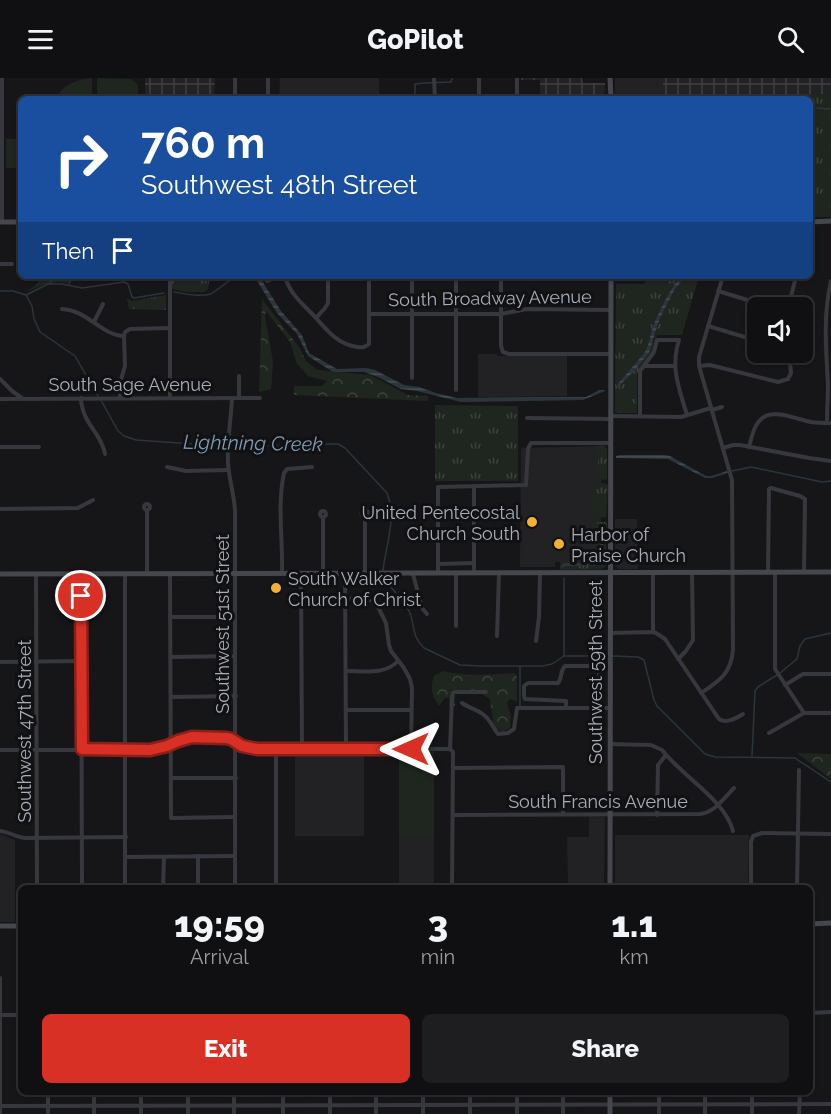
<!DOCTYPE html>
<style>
:root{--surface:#101012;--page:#1e1e20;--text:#f1f3f6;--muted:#9c9d9f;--line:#303032;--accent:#d93025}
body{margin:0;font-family:Raleway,sans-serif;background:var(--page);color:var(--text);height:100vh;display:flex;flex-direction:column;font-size:22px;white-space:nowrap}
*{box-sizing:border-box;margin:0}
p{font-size:20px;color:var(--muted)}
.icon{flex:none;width:33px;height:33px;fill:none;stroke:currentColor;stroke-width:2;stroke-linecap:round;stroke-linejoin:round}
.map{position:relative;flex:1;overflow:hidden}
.details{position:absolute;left:18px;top:807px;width:795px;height:210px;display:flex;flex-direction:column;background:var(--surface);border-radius:9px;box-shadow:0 2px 4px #0004,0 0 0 2px var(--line)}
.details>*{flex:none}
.guide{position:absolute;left:18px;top:18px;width:795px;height:183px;border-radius:9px;box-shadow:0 2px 4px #0004,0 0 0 2px var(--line);background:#1a4fa0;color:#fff;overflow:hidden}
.buttons{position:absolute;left:747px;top:219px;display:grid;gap:12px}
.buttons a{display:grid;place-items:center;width:66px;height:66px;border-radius:9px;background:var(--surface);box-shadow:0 2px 4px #0004,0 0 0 2px var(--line);font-size:30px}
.pin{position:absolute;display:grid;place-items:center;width:51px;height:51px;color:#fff;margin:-26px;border:3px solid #fff;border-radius:50%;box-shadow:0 2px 6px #0007}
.me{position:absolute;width:66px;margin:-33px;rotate:270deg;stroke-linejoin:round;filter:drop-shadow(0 0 4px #0008)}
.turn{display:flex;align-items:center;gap:21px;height:126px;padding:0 24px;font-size:27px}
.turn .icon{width:78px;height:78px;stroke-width:2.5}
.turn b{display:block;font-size:42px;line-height:51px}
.then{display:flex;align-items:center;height:57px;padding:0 24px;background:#0003;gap:12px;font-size:22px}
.eta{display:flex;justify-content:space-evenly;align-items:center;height:102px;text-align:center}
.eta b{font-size:36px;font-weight:800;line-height:42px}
.cta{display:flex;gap:12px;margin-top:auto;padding:12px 24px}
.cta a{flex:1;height:69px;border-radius:9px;background:var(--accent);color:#fff;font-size:24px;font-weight:800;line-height:69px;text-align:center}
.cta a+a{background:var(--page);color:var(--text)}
header{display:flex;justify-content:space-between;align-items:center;height:78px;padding:0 24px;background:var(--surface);font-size:27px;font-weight:800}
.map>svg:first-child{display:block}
.built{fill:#222225}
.industrial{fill:url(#industrial-grid)}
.grass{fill:url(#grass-tufts)}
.forest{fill:url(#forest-crowns)}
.park{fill:#1e261f}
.water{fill:url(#water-rules)}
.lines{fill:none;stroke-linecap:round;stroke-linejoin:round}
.stream{stroke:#2c353c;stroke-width:1.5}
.street{stroke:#37383d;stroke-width:4}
.secondary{stroke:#45474d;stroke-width:5}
.route-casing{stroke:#8d1f18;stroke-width:15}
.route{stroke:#d93025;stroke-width:10}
.poi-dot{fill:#f2b134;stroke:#111113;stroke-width:2}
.labels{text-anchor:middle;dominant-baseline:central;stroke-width:6;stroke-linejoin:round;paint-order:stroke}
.street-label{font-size:18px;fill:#a8adb8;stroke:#111113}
.poi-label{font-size:18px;fill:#a8adb8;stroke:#111113;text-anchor:start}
.water-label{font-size:20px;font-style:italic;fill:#7f9bb3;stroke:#111113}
</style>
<header><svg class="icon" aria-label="menu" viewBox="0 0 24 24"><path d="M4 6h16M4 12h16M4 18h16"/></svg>GoPilot<svg class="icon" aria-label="search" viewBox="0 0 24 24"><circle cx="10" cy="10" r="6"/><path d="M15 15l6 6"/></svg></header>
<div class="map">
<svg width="831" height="1036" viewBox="0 0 831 1036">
<defs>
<pattern id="industrial-grid" width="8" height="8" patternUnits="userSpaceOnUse" patternTransform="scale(1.5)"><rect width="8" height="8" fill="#222225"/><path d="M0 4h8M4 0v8" fill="none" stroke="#3f3f43"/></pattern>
<pattern id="grass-tufts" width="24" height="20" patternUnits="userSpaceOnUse" patternTransform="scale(1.5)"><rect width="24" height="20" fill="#1e261f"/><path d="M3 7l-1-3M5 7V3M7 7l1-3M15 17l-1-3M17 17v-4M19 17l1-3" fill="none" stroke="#3c433d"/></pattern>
<pattern id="forest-crowns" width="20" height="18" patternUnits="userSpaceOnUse" patternTransform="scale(1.5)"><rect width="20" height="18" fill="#1e261f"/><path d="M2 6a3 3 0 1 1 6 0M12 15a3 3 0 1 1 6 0" fill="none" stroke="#3c433d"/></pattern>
<pattern id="water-rules" width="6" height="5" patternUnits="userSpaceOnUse" patternTransform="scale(1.5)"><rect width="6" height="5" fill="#2c353c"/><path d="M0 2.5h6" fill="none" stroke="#485056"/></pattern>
</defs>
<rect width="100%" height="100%" fill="#161618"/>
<g class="built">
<path d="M280 0H379V21H279Z"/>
<rect x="615" y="0" width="48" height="21"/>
<path d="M478 276H497V278H567V318L478 319Z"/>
<path d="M602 368 600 483 598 485 555 484V489H520L521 370Z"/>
<path d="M615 441H637L638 491H619L615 488Z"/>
<rect x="295" y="674" width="69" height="84"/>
<path d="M589 738 605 739 604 807H568L567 759H589Z"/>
<path d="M0 756 15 762V844H0Z"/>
<path d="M615 757H749L748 810H615Z"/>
<rect x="399" y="758" width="35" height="52"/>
</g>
<g class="industrial">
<path d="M145 0H215L214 21H145Z"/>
<path d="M521 0H582L583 5H605L604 21H540V2H521Z"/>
<path d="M663 0H831V16L750 19V21H663Z"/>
</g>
<g class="grass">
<path d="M831 16V139H810V21H750V19Z"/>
<path d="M171 198H210L208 211 205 214H186L173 211H171Z"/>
<path d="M645 198H681C670 211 661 229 654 246 650 255 650 265 645 274L617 307 645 280 654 262 660 240 675 211 686 198H699L682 257H657L653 273 637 295V335H615L616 206H645Z"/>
<path d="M166 217V232L129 231 127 220 132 223Z"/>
<path d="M435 327 518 328V403H435Z"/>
<path d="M603 367 605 368 607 372V401L604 402 598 401V368Z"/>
<path d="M600 405 607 406 608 408 606 439 592 440V413L593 411H599Z"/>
<path d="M592 444H607L606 488 602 491 560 492V485L561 484 592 483Z"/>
</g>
<g class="forest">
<path d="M43 198H85L67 205 57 204 43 207 25 214 35 208Z"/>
<path d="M262 221 299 269 306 283 317 292 370 297 408 317 428 318V323L294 317V308H322L327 303 308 298 297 286 290 264 266 233 265 238 273 284 271 311 259 314Z"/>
<path d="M443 593C467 599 491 596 515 595L517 599V624L510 621 507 625 511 639 510 650 502 654 494 649 490 621 482 616H455V628L449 629V620H445L439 628C432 618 430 610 434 598Z"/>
<path d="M797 675 831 676V701Z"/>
</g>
<g class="park">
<path d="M92 0V21H55C63 7 76 1 92 0Z"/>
<path d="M97 0 131 1 138 7V21H97Z"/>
<rect x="6" y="61" width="15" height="29"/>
<rect x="399" y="673" width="35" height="85"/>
</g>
<g class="water">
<path d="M254 198H259L281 233 302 257 309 275 337 291 366 290 375 292 404 307 419 309 436 315 457 320 586 319 599 312H605V313L583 322 461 324 417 313 401 311 378 299 364 294H333L308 278 297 256 277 235Z"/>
<path d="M681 198H686L675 211 660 240 649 275 634 293 618 309 617 307 645 274C650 265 650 255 654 246 661 229 670 211 681 198Z"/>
<path d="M620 377H665L670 378 706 398H711L727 393 728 395 712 400H705L668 381 616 380V378Z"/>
<path d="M600 447H603V483L600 487 566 488 561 490V488L564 485H598L600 483Z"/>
</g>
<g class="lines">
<g class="stream">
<path d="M415 21V6L425 5 451 4 452 0"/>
<path d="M817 30 831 31"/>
<path d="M49 206 56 198"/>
<path d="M69 206 72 198"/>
<path d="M0 213H13L26 217 32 228 34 241 40 254 75 278 98 318"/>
<path d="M174 214C186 216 198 219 211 216L236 198"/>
<path d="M26 217 48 206H62L82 210 124 204 128 206 132 219 134 220 164 215"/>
<path d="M101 322 118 353 124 358 136 362 208 367 279 368 302 366H338L345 370 387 415C397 440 386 467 383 492"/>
<path d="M732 393 751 389 822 404 831 403"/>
<path d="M383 497V500C391 510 405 524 410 535 415 549 412 559 424 570L460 587 481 588H542L552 586 564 578H608"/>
<path d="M564 500V578"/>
<path d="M613 578 638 579 644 582 654 622 657 628 705 676 715 679 795 680 831 704"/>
<path d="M780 595 797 581 800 568 805 561 831 555"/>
<path d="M520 629V589"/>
<path d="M752 678 755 613 758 609 777 597"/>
</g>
<g class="street">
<path d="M2 0V144"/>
<path d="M434 0 435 21"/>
<path d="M479 0V21"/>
<path d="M517 0V21"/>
<path d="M235 21V0"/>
<path d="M268 21V0"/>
<path d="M0 186H12"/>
<path d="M170 198V319"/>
<path d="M284 198C287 204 289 210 293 215 299 224 308 231 315 239 328 253 337 266 357 269 363 270 365 269 369 266V198"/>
<path d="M501 198V268L503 274 509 276H611"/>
<path d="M267 203 279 198"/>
<path d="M718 213 773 230"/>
<path d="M788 230 796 199 792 198"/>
<path d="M62 231C87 232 101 257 124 258"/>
<path d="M369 236H501L527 231 611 232"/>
<path d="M316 240 325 230 328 225V198"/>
<path d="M94 244 103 226"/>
<path d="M708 248 758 263"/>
<path d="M124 258 125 254 130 251 170 250"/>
<path d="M645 288H675"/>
<path d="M699 288 710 287 778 304 788 301 791 295 789 274"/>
<path d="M239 298V320"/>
<path d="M412 300V198"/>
<path d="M0 301 12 313 22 320"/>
<path d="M456 312V198"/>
<path d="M81 320C82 346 101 354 105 376"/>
<path d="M120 320V305L125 288 124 258"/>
<path d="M232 320C231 342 227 363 228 385 229 401 234 416 235 432V810"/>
<path d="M0 321 260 320"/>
<path d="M712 332 722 329"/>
<path d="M611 338 681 339 711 330"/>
<path d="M640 338V293L654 274 657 262H679C670 290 679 310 687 337"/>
<path d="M527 340 610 341"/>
<path d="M827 345C827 332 828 320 828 307 826 272 823 237 831 203"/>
<path d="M0 369H39"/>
<path d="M749 369C752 358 754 345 764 339 775 331 799 342 811 344 818 345 825 345 831 345"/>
<path d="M723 370 733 367H740L809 380 831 383"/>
<path d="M167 389 186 393 228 392"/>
<path d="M474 408V495"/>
<circle cx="147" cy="429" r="3"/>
<path d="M0 431 78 430 93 422"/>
<circle cx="365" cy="436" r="3.5"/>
<circle cx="323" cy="436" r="3"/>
<path d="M365 439V496"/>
<path d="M438 486 474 485"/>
<path d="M768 494 769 411 771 410 800 418 805 421 804 494"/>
<path d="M282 495C283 462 277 428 284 395L287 391 312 389"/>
<path d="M323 495V439"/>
<path d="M438 495V409L526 407 528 371 531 365H611"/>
<path d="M653 495V554"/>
<path d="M775 495V591L804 635"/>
<path d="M36 496 37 810"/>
<path d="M81 496 82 810"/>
<path d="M125 496V810"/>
<path d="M147 496V433"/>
<path d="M170 496 171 740 235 739"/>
<path d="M301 496 302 672"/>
<path d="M345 496 346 671"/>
<path d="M413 496 422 530 427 536"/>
<path d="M456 496V548"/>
<path d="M346 521 362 520 375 523 386 545 389 567 391 573 404 590 410 601 412 610 411 671"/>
<path d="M170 539H234"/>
<path d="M610 555 653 554 656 555 665 561 719 641C727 646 736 640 743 636"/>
<path d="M497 558 499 496"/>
<path d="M536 563 539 539 540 496"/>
<path d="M171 579 235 578"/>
<path d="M678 581 686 573 693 562 692 495"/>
<path d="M0 584 81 583"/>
<path d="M347 593C364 593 385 597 398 583"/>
<path d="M785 607 803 596H831"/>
<path d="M701 615C719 603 731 596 733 572L732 402 699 288V279L723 198"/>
<path d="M171 619 236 618"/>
<path d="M462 625C469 630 479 632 485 638 491 643 493 650 498 656L508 655 514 651 517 630H610"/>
<path d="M566 630V623L525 621 524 618V608L528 605H558C562 601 560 593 565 588H593L597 589 599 591V630"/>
<path d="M346 632H411"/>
<path d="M769 655 804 635H831"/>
<path d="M610 666 651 667 662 672C682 698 725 722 733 753"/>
<path d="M0 672H150C161 670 168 667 178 663 192 657 211 658 226 660L232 661 242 668 257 671H450"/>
<path d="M453 690 563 689V736"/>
<path d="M171 700H236"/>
<path d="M453 737 700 736C714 735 724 720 734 710"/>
<path d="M657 737 658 687 666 677"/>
<path d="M0 753C9 754 16 759 25 760L126 759"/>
<path d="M198 778V810"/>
<path d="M126 779 235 778"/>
<path d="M163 810 164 779"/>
<path d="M276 810V671"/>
<path d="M452 810 453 678V674L450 671 452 619 453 615 455 614H486"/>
<path d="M751 810V764L753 758 762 755 831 756"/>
<path d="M797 810 799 692"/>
<path d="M0 900V1036"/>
<path d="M810 935 831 934"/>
<path d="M1 937H21"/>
<path d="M48 1014V1036"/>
<path d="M141 1014V1036"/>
<path d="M188 1014V1036"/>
<path d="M376 1014V1036"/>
<path d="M470 1014V1036"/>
<path d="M517 1014V1036"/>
<path d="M705 1014V1036"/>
<path d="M752 1014V1036"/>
<path d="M0 1028 831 1026"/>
<path d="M94 1036V1014"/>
<path d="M234 1036V1014"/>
<path d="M283 1036V1014"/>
<path d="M330 1036V1014"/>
<path d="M423 1036V1014"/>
<path d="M563 1036V1014"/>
<path d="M659 1036V1014"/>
<path d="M799 1036 800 1014"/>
</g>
<g class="secondary">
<path d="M610 0 611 21"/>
<path d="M0 144H21"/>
<path d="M810 144 831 143"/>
<path d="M0 496 831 494"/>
<path d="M610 810 611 198"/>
<path d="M810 846 831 845"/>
<path d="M0 848H21"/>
<path d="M610 1014V1036"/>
</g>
</g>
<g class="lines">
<g class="route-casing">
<path id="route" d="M81 518 82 671 150 672 167 668 178 663 192 659 226 660 231 661 242 668 257 671H411"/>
</g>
<use href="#route" class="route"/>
</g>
<g class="poi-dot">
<circle cx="532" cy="444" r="6"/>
<circle cx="559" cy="466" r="6"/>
<circle cx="276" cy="510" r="6"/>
</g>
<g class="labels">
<g class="street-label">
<text transform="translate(490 220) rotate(-1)">South Broadway Avenue</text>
<text x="130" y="306">South Sage Avenue</text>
<text transform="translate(222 546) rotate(-90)">Southwest 51st Street</text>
<text transform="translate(595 594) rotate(-90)">Southwest 59th Street</text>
<text transform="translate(24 653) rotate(-90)">Southwest 47th Street</text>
<text x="598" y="723">South Francis Avenue</text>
</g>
<g class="poi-label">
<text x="520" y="434" text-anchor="end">United Pentecostal<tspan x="520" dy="21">Church South</tspan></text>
<text x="571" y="456">Harbor of<tspan x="571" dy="21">Praise Church</tspan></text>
<text x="288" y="500">South Walker<tspan x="288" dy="21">Church of Christ</tspan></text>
</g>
<g class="water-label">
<text transform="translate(253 365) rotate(1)">Lightning Creek</text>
</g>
</g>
</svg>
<div class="buttons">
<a><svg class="icon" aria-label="sound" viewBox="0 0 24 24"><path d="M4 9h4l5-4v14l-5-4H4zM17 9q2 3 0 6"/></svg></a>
</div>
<div class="pin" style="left:81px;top:518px;background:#d93025"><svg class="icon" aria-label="arrive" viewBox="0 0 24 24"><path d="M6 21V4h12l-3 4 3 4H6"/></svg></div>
<svg class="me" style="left:411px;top:671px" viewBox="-20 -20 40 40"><path d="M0-17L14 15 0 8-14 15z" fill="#d93025" stroke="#fff" stroke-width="4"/></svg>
<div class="guide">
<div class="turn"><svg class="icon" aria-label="right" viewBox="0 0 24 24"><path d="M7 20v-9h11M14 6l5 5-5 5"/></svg><div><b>760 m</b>Southwest 48th Street</div></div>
<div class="then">Then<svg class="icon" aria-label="arrive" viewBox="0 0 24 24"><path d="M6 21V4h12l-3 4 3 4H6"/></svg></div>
</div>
<section class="details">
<div class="eta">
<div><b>19:59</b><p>Arrival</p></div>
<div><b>3</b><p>min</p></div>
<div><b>1.1</b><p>km</p></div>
</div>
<div class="cta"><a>Exit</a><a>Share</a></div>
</section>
</div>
